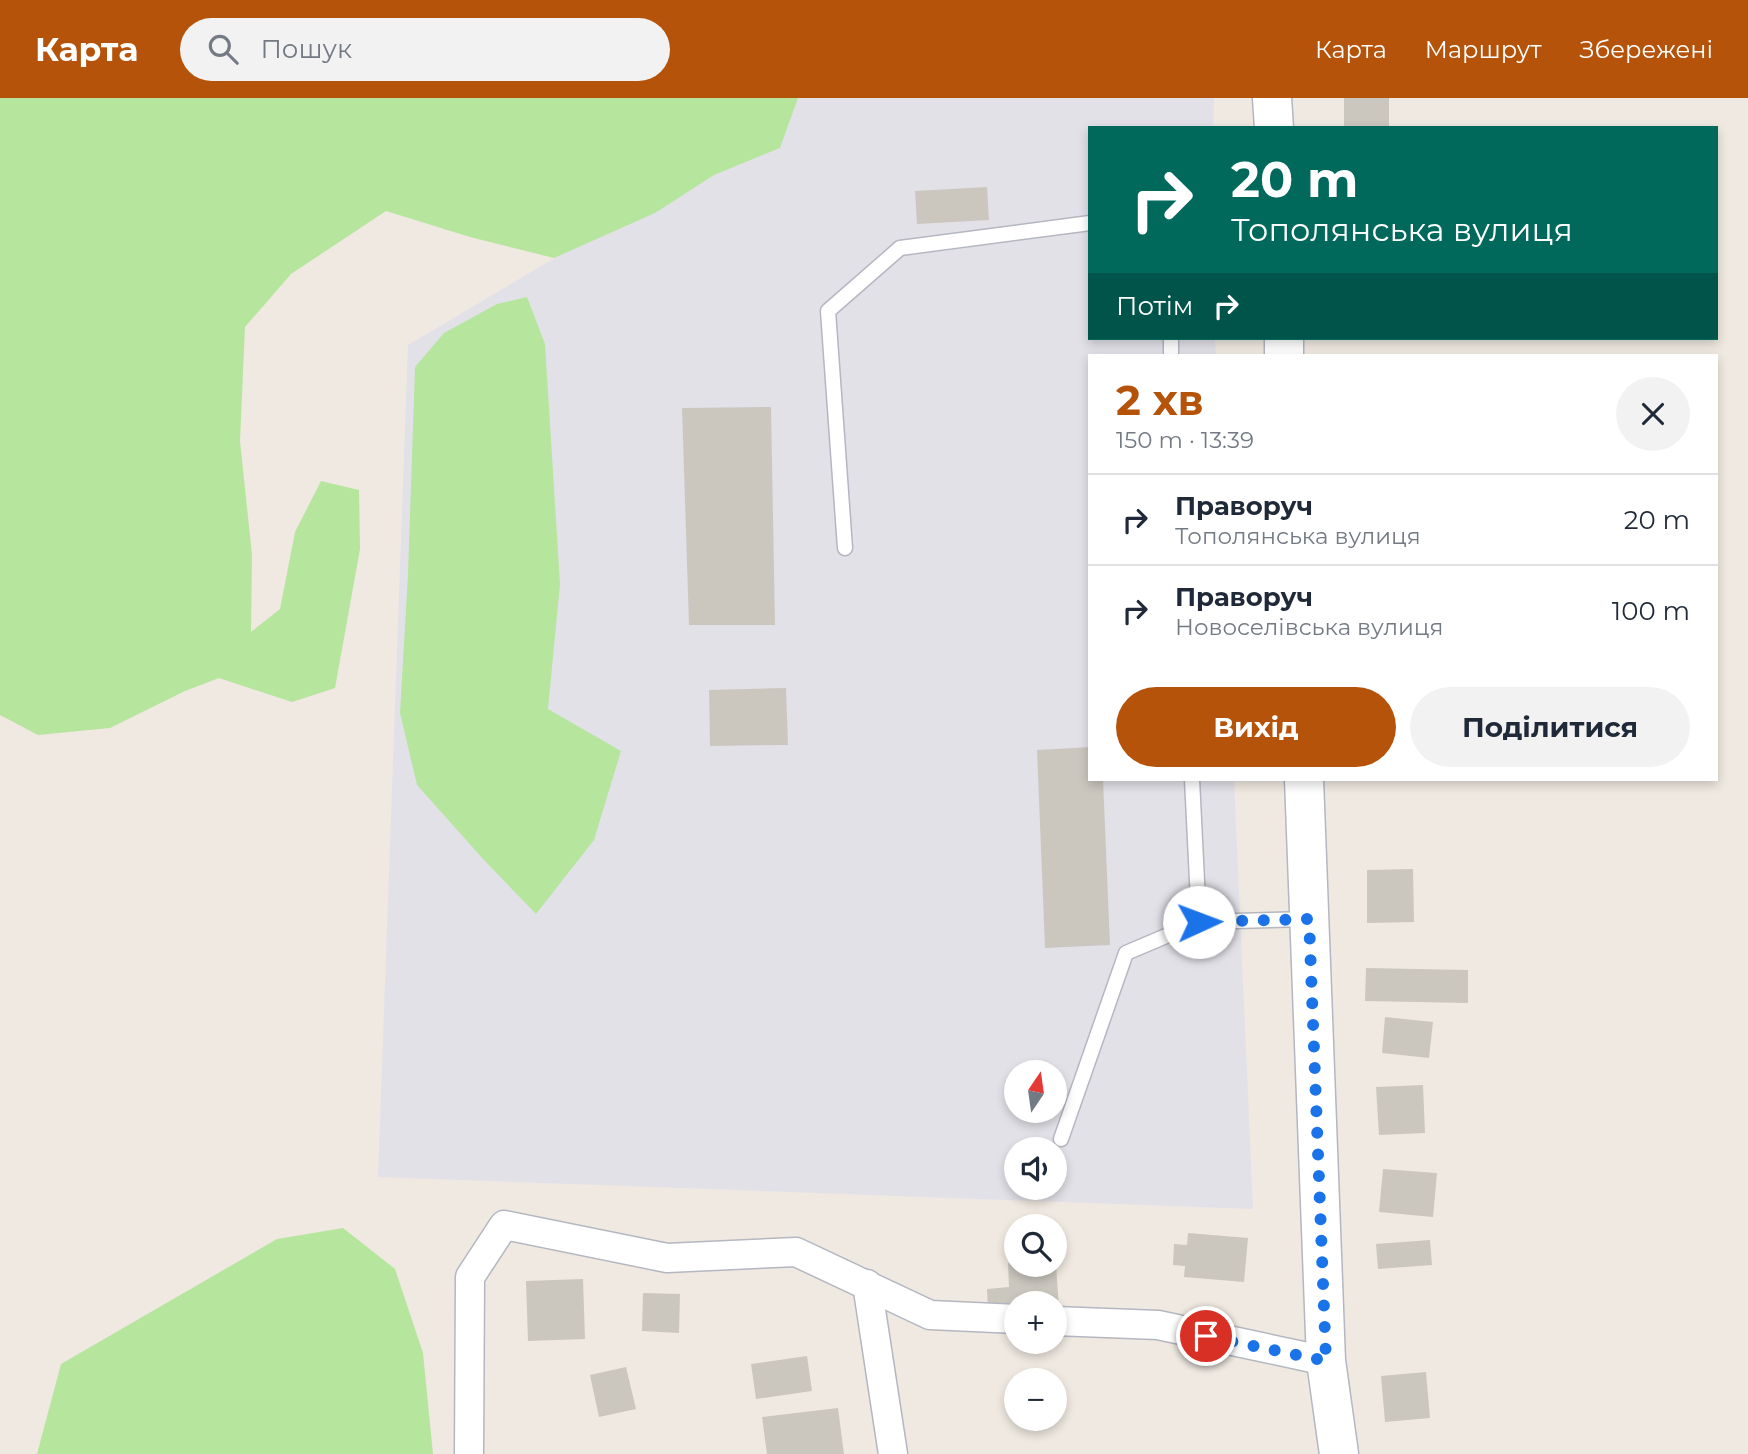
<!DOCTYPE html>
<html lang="uk">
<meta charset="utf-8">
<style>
:root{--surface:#fff;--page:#f2f2f3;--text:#1f2937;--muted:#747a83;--line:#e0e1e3;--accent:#b45309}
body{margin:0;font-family:Montserrat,sans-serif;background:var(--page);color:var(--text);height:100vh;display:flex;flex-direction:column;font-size:26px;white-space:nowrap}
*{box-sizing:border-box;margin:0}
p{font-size:23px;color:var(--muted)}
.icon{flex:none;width:38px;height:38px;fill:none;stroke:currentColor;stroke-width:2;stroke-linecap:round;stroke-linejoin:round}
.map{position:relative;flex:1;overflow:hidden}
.sheet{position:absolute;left:1088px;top:256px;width:630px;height:427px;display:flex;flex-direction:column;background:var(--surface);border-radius:0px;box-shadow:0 4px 10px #0003}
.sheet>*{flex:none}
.banner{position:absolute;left:1088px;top:28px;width:630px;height:214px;border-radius:0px;box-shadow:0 4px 10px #0003;background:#00695c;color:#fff;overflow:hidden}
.needle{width:46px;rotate:13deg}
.controls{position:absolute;left:1004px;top:962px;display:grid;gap:14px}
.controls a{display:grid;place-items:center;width:63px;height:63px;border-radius:50%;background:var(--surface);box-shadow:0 4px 10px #0003;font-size:35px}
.pin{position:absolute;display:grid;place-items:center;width:60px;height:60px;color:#fff;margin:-30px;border:4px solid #fff;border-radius:50%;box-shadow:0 2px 7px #0007}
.me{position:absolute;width:77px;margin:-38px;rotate:88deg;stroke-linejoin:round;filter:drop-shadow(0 0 5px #0008)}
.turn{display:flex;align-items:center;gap:24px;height:147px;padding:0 28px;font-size:32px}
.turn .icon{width:91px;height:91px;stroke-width:2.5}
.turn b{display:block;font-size:49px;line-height:60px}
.then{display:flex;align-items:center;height:66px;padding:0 28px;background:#0003;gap:14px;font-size:26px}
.round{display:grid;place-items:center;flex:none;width:74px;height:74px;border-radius:37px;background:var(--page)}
.headline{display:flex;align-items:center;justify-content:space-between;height:119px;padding:0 28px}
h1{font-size:42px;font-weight:700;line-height:52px;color:var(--accent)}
.primary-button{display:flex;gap:14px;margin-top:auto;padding:14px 28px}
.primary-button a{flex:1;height:80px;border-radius:42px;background:var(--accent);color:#fff;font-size:28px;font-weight:700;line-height:80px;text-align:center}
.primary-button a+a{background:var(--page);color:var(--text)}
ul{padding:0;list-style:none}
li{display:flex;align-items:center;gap:21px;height:91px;padding:0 28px;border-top:2px solid var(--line)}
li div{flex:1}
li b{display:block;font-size:26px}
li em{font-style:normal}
header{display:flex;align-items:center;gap:42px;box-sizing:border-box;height:98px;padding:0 35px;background:var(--accent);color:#fff}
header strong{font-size:33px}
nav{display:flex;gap:38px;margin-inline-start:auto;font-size:24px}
.search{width:490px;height:63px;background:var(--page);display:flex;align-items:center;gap:18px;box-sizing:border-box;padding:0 24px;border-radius:38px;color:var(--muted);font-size:26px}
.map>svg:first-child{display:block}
.industrial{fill:#e3e1e8;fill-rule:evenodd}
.green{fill:#b6e59e}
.building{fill:#cbc7bf}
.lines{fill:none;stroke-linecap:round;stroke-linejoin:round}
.lane-casing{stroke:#b4b7c1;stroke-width:17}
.street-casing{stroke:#b4b7c1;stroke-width:31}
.secondary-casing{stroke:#b4b7c1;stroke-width:41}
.lane{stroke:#fff;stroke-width:14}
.street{stroke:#fff;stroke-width:28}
.secondary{stroke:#fff;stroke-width:38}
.route{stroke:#1a73e8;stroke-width:12;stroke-dasharray:0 21.6}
</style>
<header>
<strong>Карта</strong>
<div class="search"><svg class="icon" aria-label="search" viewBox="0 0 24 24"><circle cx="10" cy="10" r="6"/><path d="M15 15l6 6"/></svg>Пошук</div>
<nav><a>Карта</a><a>Маршрут</a><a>Збережені</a></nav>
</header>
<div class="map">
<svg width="1748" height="1356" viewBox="0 0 1748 1356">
<rect width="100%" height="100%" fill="#efe9e1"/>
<path class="industrial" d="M655 0H1214L1213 30H1090V240H1215L1216 257H1090V681H1234L1253 1111 378 1079 408 247 634 113ZM1017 975H1055V1013H1017ZM1017 1052H1055V1090H1017Z"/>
<g class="green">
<path d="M0 0H798L780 50 714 77 655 115 554 160 470 139 386 113 291 176 245 229 240 343 252 457 251 534 280 511 295 434 321 383 359 392 360 451 335 590 292 604 219 580 185 593 110 630 38 637 0 617Z"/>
<path d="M527 199 545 246 560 486 548 611 621 653 594 742 536 816 483 761 417 687 400 615 408 476 415 269 444 235 497 206Z"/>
<path d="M343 1130 395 1171 423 1255 433 1356H37L61 1266 277 1141Z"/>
</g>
<g class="building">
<rect x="1344" y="0" width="45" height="30"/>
<path d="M987 89 989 122 917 126 915 93Z"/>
<path d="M771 309 775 527H689L682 310Z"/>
<path d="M786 590 788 647 710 648 709 592Z"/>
<path d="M1090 649V681H1103L1110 847 1045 850 1037 652Z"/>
<path d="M1413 771 1414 824 1367 825V772Z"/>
<path d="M1366 870 1468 872V905L1365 903Z"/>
<path d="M1385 919 1433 924 1429 960 1382 955Z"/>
<path d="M1423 987 1425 1035 1379 1037 1376 989Z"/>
<path d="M1383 1071 1437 1075 1433 1119 1379 1114Z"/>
<path d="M1188 1135 1248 1140 1244 1184 1184 1179 1185 1168 1173 1167 1174 1146 1187 1147Z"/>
<path d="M1430 1142 1432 1167 1378 1171 1376 1146Z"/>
<path d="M1008 1165 1056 1167 1059 1209H1055V1206H1017V1211L988 1213 987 1191 1009 1189Z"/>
<path d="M583 1181 585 1241 528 1243 526 1183Z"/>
<path d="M643 1195 680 1196 679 1235 642 1233Z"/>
<path d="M807 1258 812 1293 756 1301 751 1266Z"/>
<path d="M626 1269 636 1311 599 1319 590 1277Z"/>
<path d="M1426 1274 1430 1320 1385 1324 1381 1278Z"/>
<path d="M838 1310 844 1356H767L762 1319Z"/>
</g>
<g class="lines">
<g class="lane-casing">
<g id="lane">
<path d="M1171 240V257"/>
<path d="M845 450 828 213 900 150 1090 125"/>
<path d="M1192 681 1199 824"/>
<path d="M1061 1041 1126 855 1199 824 1308 821"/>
</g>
</g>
<g class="street-casing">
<g id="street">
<path d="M867 1186 893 1356"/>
<path d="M1055 1223 1158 1227 1326 1263"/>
<path d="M469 1356 470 1179 504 1127 667 1160 796 1154 930 1217 1017 1221"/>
</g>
</g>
<g class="secondary-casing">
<g id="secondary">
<path d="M1272 0 1274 30"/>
<path d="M1284 240V257"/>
<path d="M1304 681 1326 1263 1339 1356"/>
</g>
</g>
<use href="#lane" class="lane"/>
<use href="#street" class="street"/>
<use href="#secondary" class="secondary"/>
</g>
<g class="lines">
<path class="route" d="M1199 824 1309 821 1326 1263 1206 1238"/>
</g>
</svg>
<div class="controls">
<a><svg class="needle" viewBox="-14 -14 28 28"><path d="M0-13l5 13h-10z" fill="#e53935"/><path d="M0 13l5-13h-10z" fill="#747a83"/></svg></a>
<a><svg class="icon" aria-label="sound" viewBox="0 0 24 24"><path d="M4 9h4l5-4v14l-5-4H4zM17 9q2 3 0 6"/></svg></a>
<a><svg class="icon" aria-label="search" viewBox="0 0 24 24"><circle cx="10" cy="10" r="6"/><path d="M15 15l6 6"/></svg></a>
<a>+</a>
<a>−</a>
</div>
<div class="pin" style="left:1206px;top:1238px;background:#d93025"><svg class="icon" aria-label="arrive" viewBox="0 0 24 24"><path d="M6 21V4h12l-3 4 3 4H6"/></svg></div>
<svg class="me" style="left:1199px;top:824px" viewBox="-20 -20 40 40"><circle r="19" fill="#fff"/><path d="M0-13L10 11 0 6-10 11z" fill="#1a73e8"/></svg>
<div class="banner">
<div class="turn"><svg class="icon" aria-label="right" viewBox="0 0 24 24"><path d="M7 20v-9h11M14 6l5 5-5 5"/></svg><div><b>20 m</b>Тополянська вулиця</div></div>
<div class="then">Потім<svg class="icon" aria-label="right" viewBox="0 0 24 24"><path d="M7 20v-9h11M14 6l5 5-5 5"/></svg></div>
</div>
<section class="sheet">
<div class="headline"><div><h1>2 хв</h1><p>150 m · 13:39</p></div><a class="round"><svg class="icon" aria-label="close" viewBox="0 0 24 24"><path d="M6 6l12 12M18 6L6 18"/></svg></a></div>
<ul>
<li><svg class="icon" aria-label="right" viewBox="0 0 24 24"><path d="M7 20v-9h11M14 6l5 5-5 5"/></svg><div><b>Праворуч</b><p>Тополянська вулиця</p></div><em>20 m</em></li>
<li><svg class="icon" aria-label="right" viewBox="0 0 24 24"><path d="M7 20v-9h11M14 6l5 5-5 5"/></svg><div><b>Праворуч</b><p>Новоселівська вулиця</p></div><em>100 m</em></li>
</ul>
<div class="primary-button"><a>Вихід</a><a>Поділитися</a></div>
</section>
</div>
